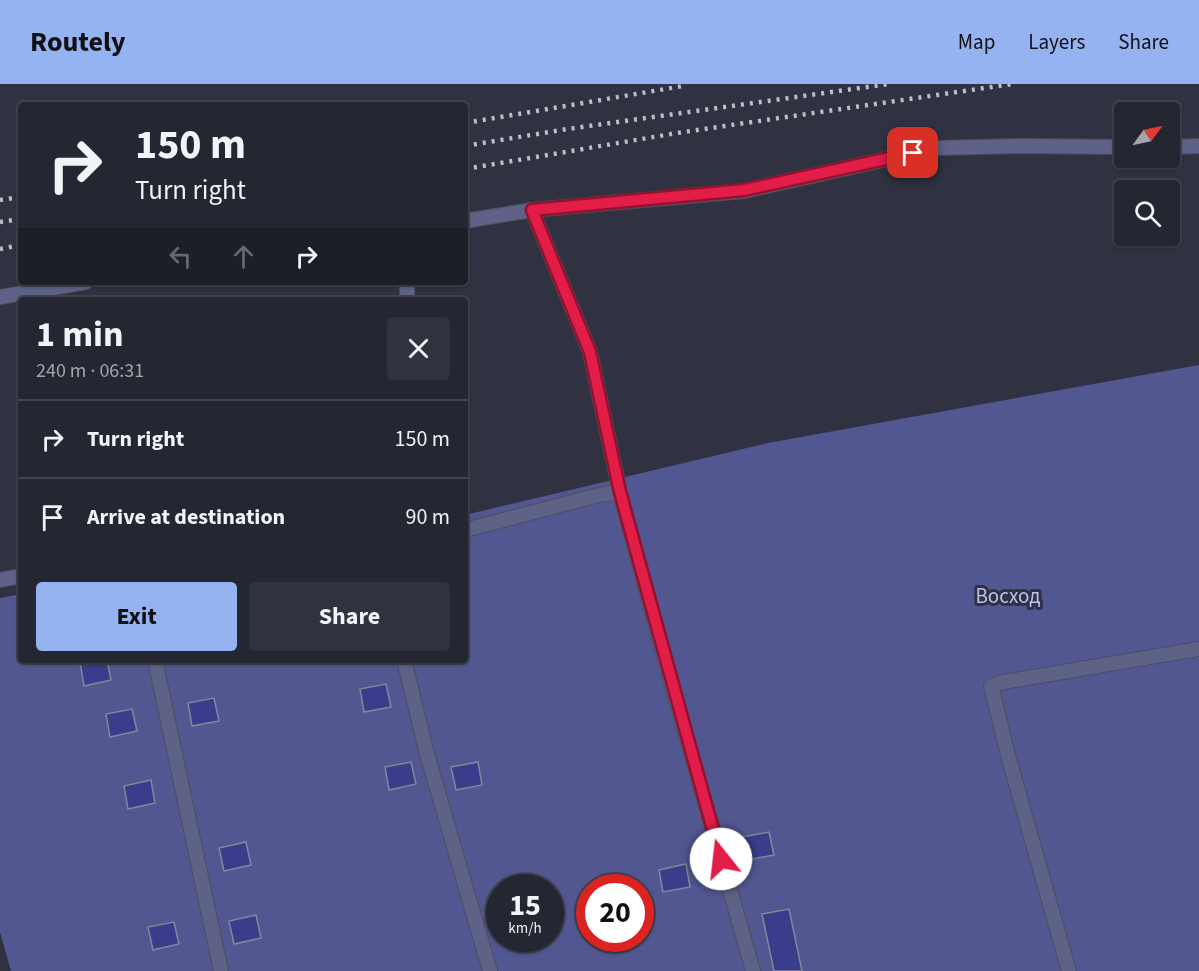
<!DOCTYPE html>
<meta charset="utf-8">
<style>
:root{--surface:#242632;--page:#30323e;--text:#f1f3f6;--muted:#a3a5ac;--line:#41434d;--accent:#95b2f1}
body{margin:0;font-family:"Source Sans 3",sans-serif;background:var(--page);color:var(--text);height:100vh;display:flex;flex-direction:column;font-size:22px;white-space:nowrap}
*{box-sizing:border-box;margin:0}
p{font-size:20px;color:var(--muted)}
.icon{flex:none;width:33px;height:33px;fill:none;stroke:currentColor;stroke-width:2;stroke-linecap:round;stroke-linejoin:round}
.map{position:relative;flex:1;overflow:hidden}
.side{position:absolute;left:18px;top:213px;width:450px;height:366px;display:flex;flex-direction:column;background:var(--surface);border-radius:6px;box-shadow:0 2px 4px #0004,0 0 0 2px var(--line)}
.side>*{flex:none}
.guide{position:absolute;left:18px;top:18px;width:450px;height:183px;border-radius:6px;box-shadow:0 2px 4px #0004,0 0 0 2px var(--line);background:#242632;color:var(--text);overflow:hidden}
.needle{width:39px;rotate:57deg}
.controls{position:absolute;left:1114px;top:18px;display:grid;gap:12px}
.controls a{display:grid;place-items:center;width:66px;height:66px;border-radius:6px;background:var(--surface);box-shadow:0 2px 4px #0004,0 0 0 2px var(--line);font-size:30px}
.speed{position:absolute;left:486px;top:790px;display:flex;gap:12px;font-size:30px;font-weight:700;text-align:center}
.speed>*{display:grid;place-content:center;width:78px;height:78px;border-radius:50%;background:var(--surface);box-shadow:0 2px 4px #0004,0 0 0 2px var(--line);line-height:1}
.speed small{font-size:15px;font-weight:400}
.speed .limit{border:9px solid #d22;background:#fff;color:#111}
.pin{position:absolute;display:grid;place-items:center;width:51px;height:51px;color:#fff;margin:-26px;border-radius:12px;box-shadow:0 3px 9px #0006}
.me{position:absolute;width:66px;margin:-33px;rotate:344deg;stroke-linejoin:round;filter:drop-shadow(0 0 4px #0008)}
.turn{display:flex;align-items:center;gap:21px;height:126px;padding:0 18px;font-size:27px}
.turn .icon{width:78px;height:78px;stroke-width:2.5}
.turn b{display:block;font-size:42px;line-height:51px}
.lanes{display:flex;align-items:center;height:57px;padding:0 18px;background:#0003;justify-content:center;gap:30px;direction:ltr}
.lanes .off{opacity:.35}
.round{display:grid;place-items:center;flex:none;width:63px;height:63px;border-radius:6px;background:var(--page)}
.summary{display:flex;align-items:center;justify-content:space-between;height:102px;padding:0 18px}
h1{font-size:36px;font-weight:700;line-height:45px}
.button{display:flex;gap:12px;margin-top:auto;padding:12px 18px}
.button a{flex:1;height:69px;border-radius:6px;background:var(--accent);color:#111;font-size:24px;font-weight:700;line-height:69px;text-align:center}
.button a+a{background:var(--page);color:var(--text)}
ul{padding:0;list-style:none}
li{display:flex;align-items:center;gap:18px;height:78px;padding:0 18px;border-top:2px solid var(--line)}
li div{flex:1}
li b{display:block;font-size:22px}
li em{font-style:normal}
header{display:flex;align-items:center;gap:36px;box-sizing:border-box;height:84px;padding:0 30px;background:var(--accent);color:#111}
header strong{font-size:28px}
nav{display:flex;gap:33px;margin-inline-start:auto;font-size:21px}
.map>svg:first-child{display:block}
.green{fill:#525792;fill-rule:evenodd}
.building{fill:#3b3c8c;stroke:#848799;stroke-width:1.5}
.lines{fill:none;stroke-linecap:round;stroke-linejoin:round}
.service-casing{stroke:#4c4e5d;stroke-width:16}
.service{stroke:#5d6286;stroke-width:14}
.rail{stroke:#bdbeca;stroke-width:4.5;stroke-dasharray:3 6;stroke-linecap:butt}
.route-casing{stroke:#92132f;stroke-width:15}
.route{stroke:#e11d48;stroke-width:10}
.labels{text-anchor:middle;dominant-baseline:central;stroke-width:6;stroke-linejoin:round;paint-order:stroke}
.park-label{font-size:21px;fill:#bbc2ef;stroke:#303242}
</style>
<header>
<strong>Routely</strong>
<nav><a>Map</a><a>Layers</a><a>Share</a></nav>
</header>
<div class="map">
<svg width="1199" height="887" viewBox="0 0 1199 887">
<rect width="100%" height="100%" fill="#303242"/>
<path class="green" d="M1199 281V887H11L0 848V514L21 510V576H465V431L768 359ZM500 804H550V855H500ZM590 804H640V855H590Z"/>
<g class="building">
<path d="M93 576H107L111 596 84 602 80 578Z"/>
<path d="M386 600 391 623 364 628 360 605Z"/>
<path d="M214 614 219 637 192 642 188 619Z"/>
<path d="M132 625 137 647 110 653 106 630Z"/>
<path d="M411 678 416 700 389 706 385 683Z"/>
<path d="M478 678 482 701 456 706 451 683Z"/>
<path d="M151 696 155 719 128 725 124 702Z"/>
<path d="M769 748 774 771 747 776 742 753Z"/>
<path d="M246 758 251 781 224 787 219 764Z"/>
<path d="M686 780 690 803 663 808 659 786Z"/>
<path d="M789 825 802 887H774L762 830Z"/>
<path d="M256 831 261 854 234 860 229 837Z"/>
<path d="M174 838 179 860 153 866 148 843Z"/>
</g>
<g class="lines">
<g class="service-casing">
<g id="service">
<path d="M1170 63 1199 62"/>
<path d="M532 126 590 268 620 408 670 595 753 887"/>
<path d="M465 137 532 126 744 107 936 64 1023 62 1125 63"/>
<path d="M407 198V216"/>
<path d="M0 213 86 198"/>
<path d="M465 446 599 411 620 408"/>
<path d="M0 496 21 492"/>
<path d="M155 576 221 887"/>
<path d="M404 576 427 670 490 887"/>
<path d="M1069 887 1009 675 991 602 1003 598 1199 565"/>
</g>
</g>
<use href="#service" class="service"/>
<g class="rail">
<path d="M465 39 683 2"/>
<path d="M465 62 561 46 889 0"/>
<path d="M465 85 677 49 1012 0"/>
<path d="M0 116 21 113"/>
<path d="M0 138 21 135"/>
<path d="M0 165 21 161"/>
</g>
</g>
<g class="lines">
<g class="route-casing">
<path id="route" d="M721 775 620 408 590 268 532 126 744 106 913 69"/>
</g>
<use href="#route" class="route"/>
</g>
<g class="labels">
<g class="park-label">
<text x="1008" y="512">Восход</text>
</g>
</g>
</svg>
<div class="controls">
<a><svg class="needle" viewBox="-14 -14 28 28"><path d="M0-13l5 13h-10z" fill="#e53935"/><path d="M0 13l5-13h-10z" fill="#a3a5ac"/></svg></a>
<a><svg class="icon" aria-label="search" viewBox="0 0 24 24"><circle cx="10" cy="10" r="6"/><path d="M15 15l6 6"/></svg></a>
</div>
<div class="speed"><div>15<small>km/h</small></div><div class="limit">20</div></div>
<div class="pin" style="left:913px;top:69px;background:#d93025"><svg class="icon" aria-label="arrive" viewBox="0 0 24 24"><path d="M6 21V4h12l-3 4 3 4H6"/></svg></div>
<svg class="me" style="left:721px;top:775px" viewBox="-20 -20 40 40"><circle r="19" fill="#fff"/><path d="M0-13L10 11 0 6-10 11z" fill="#e11d48"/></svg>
<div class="guide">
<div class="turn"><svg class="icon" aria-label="right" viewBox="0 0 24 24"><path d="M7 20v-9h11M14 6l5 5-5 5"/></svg><div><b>150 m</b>Turn right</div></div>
<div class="lanes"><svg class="icon off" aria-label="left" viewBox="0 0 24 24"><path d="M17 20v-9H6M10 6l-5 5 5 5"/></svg><svg class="icon off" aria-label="ahead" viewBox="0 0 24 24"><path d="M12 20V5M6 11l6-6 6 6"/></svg><svg class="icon" aria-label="right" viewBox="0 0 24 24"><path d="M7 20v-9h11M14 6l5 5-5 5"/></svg></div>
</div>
<section class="side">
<div class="summary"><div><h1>1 min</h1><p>240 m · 06:31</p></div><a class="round"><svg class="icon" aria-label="close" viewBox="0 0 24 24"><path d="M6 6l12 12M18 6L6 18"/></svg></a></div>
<ul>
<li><svg class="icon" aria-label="right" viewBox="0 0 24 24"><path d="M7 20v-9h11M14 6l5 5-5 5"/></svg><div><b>Turn right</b></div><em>150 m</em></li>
<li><svg class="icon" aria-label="arrive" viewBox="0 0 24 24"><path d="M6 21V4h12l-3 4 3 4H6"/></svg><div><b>Arrive at destination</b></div><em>90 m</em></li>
</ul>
<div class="button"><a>Exit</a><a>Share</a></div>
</section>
</div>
